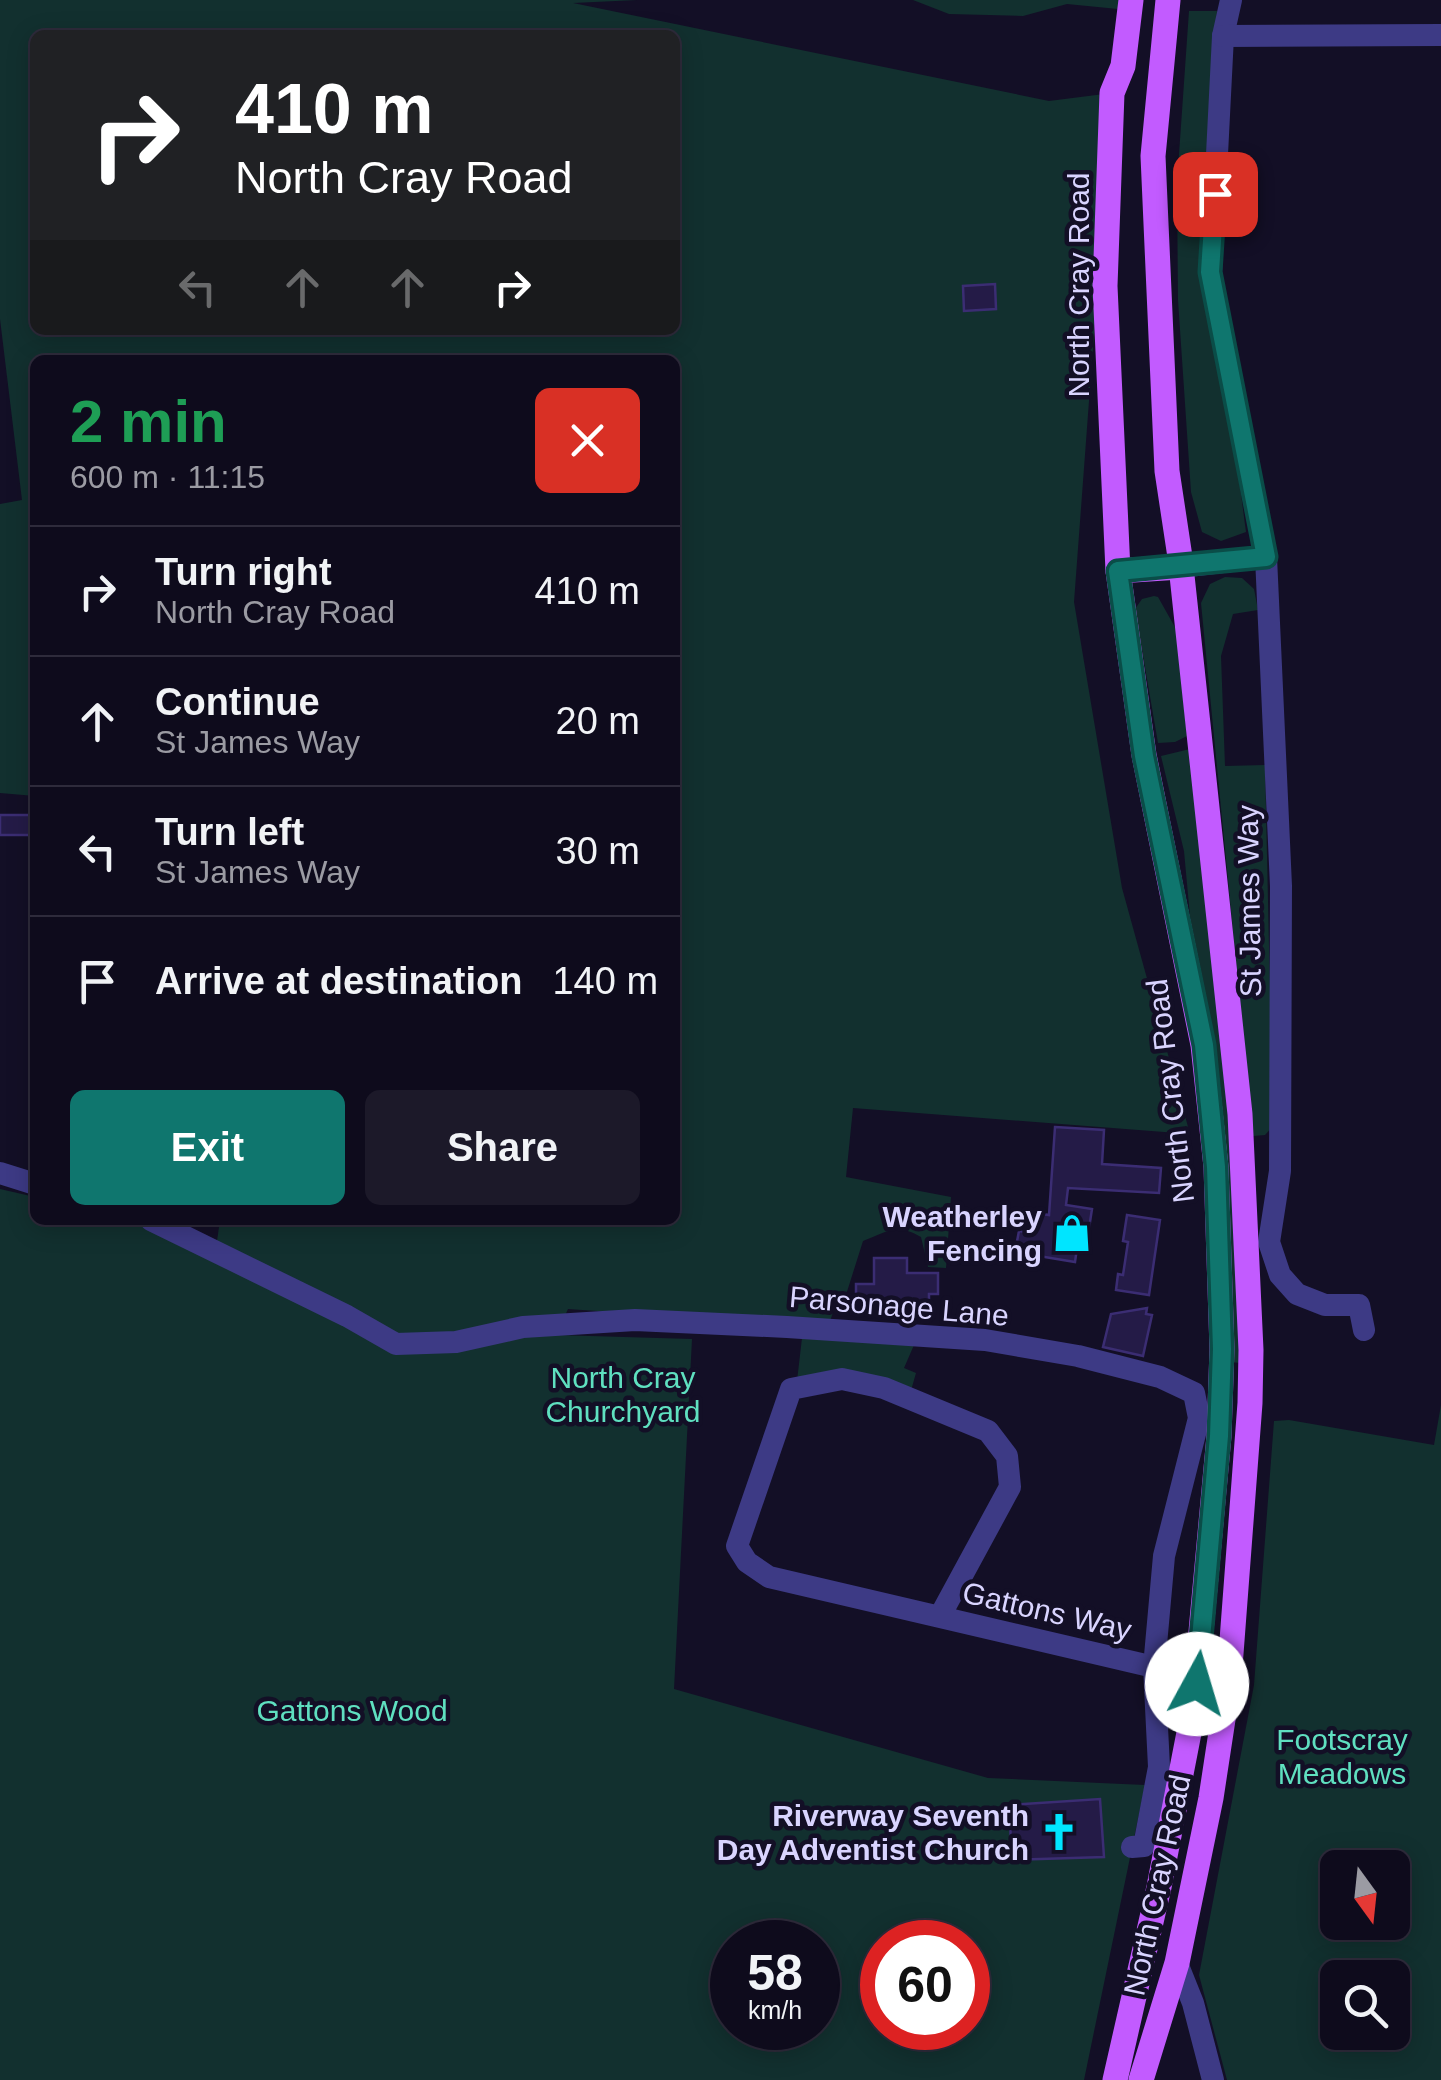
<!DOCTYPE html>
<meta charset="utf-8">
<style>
:root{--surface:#0e0b1c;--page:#1c1929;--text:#f1f3f6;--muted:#9b9ba3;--line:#2e2b3b;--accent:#0f766e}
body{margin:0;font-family:Helvetica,sans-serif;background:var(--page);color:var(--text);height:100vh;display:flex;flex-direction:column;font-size:38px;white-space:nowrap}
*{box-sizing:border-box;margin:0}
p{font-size:32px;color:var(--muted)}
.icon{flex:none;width:55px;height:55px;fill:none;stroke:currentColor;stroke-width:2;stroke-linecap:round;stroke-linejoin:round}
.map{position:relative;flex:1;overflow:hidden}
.details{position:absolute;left:30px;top:355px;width:650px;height:870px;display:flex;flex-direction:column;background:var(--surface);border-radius:15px;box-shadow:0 5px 25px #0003,0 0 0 2px var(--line)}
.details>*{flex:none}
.guide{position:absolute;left:30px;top:30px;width:650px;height:305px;border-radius:15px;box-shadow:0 5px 25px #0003,0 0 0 2px var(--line);background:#202124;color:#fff;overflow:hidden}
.needle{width:65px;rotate:165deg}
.tools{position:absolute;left:1320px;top:1850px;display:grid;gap:20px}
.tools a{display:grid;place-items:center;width:90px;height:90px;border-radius:15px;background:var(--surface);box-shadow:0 5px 25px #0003,0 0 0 2px var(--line);font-size:50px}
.speed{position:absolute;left:710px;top:1920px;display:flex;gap:20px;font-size:50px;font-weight:700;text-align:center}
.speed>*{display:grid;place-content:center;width:130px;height:130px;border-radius:50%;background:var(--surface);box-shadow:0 5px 25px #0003,0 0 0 2px var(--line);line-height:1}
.speed small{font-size:25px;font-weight:400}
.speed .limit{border:15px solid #d22;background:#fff;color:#111}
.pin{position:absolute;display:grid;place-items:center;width:85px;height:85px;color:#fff;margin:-42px;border-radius:20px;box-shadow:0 5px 15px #0006}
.me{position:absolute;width:110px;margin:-55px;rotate:6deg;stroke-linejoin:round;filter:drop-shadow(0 0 8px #0008)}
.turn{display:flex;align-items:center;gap:35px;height:210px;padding:0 40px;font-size:45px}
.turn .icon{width:130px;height:130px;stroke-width:2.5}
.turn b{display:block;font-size:70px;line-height:85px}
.lanes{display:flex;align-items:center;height:95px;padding:0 40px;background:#0003;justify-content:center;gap:50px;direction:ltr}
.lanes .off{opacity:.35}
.round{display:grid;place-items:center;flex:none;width:105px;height:105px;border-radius:15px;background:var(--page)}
.headline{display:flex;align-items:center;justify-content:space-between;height:170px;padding:0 40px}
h1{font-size:60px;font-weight:700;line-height:75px;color:#1e9e55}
.button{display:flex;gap:20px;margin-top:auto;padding:20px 40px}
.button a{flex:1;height:115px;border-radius:15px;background:var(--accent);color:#fff;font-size:40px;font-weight:700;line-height:115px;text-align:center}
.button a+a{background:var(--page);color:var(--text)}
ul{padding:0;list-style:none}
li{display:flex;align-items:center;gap:30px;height:130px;padding:0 40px;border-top:2px solid var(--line)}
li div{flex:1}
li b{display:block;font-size:38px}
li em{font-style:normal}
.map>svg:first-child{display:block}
.green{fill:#12302f;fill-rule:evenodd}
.building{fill:#241b47;stroke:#3b2d73;stroke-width:2.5}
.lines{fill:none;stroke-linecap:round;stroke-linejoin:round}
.street{stroke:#3d3a85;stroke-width:22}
.primary{stroke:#c25bff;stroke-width:25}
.route-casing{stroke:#0a4d48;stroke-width:25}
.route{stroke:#0f766e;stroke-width:18}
.labels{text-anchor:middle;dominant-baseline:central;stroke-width:9;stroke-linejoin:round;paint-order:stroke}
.street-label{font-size:30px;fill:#d9d4ff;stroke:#130f26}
.poi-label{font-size:30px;font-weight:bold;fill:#d9d4ff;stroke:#130f26;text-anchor:end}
.park-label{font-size:30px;fill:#5fe0c0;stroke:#130f26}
</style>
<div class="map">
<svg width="1441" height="2080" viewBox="0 0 1441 2080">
<rect width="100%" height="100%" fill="#130f26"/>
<g class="green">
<path d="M0 0H637L573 3 1049 101 1112 93 1074 602 1122 888 1190 1134 853 1108 846 1177 951 1197 946 1268 928 1267 921 1237C897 1223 888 1231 863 1241L845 1298H838L828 1327 568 1309 556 1335 692 1339 674 1689 988 1778 1145 1785 1084 2080H0V1189L35 1197V1220H130L217 1241 220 1220H675V360H35V796L0 793V504L22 500 0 319ZM35 35H675V330H35ZM732 1942H818V2028H732ZM882 1942H968V2028H882Z"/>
<path d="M913 0H1119L1118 9 1067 4 1023 16 949 14Z"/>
<path d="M1189 11H1217L1199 271 1234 441 1246 532 1221 541 1202 532 1191 492 1178 300 1177 183Z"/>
<path d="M1225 577 1242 578 1254 589 1258 610 1233 614 1221 656 1225 766 1265 765 1273 1126 1265 1135 1253 1136 1201 603 1210 584Z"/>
<path d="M1154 596 1158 597 1176 629 1187 736 1175 742 1158 743 1135 609 1142 599Z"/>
<path d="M1190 749 1234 1163 1240 1363 1231 1362 1184 851 1161 756Z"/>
<path d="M802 1338 914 1345 904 1368 916 1373 910 1394 797 1381Z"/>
<path d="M1441 1405V2080H1227L1199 1975 1254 1685 1274 1421 1289 1420 1434 1445ZM1338 1868H1392V1922H1338ZM1338 1978H1392V2032H1338Z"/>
</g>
<g class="building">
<path d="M995 284 996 309 964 311 963 286Z"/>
<rect x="0" y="815" width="35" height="20"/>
<path d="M1055 1127 1104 1130 1102 1164 1161 1168 1159 1193 1068 1188 1066 1205 1092 1209 1088 1235 1079 1234 1075 1262 1015 1252 1019 1231 1026 1232 1029 1212 1049 1215Z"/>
<path d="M1127 1215 1160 1220 1149 1295 1116 1290 1118 1274 1123 1275 1128 1242 1123 1241Z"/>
<path d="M874 1258H907V1273H938V1294H929V1313H838V1298H856V1284H874Z"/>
<path d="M1147 1308 1146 1314 1152 1315 1143 1356 1103 1347 1111 1314Z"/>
<path d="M1100 1799 1104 1857 1011 1860 1010 1805Z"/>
</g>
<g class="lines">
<g class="street">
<path d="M1231 0 1223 36 1211 273 1266 557 1281 886 1280 1171 1269 1242 1280 1275 1297 1294 1325 1305H1359L1364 1330"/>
<path d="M1223 36 1441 35"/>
<path d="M1180 567 1266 557"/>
<path d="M0 1173 35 1184"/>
<path d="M151 1220 347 1316 396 1344 456 1342 523 1327 635 1320 787 1327 985 1340 1078 1356 1160 1377 1194 1393 1199 1418 1164 1556 1154 1667 1159 1767 1144 1846 1132 1847"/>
<path d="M940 1616 1010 1487 1007 1456 988 1431 884 1388 842 1379 791 1389 737 1546 747 1562 769 1577 1154 1667 1200 1662"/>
<path d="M1177 1963 1193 2003 1213 2080"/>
</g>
<g class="primary">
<path d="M1118 571 1180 567"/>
<path d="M1115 2080 1159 1887 1194 1707 1219 1436 1222 1349 1216 1167 1203 1045 1144 755 1118 571 1105 286 1112 93 1123 66 1131 0"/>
<path d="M1141 2080 1177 1963 1211 1798 1229 1680 1250 1403 1251 1350 1240 1114 1180 557 1167 471 1153 156 1168 0"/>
</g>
</g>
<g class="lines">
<g class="route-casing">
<path id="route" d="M1197 1684 1219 1436 1222 1349 1216 1167 1204 1045 1144 756 1118 571 1266 557 1210 272 1215 194"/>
</g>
<use href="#route" class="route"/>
</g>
<defs>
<g id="shop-bare" transform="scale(3)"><path d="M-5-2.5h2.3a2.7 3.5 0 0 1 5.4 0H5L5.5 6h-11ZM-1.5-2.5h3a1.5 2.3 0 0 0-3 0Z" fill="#00e5ff" stroke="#130f26" stroke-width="2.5" paint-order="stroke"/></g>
<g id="church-bare" transform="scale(3)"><path d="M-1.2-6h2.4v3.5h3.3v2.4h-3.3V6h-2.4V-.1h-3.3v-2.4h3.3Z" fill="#00e5ff" stroke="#130f26" stroke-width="2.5" paint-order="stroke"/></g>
</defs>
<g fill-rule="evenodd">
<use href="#shop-bare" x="1072" y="1233"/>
<use href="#church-bare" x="1059" y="1832"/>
</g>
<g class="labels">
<g class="street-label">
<text transform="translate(1078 285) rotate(-90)">North Cray Road</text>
<text transform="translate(1249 901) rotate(-91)">St James Way</text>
<text transform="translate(1170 1091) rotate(-97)">North Cray Road</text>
<text transform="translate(899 1306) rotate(5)">Parsonage Lane</text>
<text transform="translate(1047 1611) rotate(13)">Gattons Way</text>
<text transform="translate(1157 1885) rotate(-78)">North Cray Road</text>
</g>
<g class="poi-label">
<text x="1042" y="1216">Weatherley<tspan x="1042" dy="34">Fencing</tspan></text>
<text x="1029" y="1815">Riverway Seventh<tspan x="1029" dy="34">Day Adventist Church</tspan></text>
</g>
<g class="park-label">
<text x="623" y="1377">North Cray<tspan x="623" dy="34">Churchyard</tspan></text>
<text x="352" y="1710">Gattons Wood</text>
<text x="1342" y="1739">Footscray<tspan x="1342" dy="34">Meadows</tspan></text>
</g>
</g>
</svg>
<div class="tools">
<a><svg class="needle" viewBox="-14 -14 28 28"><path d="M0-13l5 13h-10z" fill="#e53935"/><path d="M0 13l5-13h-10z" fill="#9b9ba3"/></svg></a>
<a><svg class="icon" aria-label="search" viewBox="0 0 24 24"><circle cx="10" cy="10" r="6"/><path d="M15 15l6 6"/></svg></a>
</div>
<div class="speed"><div>58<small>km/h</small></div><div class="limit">60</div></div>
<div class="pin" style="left:1215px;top:194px;background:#d93025"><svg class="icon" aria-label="arrive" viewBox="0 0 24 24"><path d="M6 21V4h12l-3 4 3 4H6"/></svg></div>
<svg class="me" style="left:1197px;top:1684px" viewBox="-20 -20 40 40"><circle r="19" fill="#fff"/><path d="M0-13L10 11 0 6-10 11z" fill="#0f766e"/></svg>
<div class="guide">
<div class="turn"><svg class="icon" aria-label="right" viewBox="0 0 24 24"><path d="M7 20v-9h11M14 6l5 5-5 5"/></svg><div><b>410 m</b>North Cray Road</div></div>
<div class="lanes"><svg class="icon off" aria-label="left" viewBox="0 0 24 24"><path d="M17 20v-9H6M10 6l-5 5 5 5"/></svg><svg class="icon off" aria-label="ahead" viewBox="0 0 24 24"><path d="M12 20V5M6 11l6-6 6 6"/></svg><svg class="icon off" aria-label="ahead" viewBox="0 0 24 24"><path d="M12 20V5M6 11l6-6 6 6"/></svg><svg class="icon" aria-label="right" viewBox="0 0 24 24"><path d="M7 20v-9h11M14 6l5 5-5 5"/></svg></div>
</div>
<section class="details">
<div class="headline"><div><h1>2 min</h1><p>600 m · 11:15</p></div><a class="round" style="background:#d93025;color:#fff"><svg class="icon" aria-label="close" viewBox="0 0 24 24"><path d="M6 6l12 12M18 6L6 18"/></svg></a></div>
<ul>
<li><svg class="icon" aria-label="right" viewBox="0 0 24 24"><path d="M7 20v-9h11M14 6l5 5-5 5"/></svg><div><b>Turn right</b><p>North Cray Road</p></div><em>410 m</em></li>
<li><svg class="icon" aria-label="ahead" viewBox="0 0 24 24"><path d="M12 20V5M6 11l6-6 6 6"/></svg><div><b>Continue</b><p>St James Way</p></div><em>20 m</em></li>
<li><svg class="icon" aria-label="left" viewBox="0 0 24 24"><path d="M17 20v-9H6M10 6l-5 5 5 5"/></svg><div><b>Turn left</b><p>St James Way</p></div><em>30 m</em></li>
<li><svg class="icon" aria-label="arrive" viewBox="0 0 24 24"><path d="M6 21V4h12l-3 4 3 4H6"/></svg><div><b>Arrive at destination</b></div><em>140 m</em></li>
</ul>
<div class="button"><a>Exit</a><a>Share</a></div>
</section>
</div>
